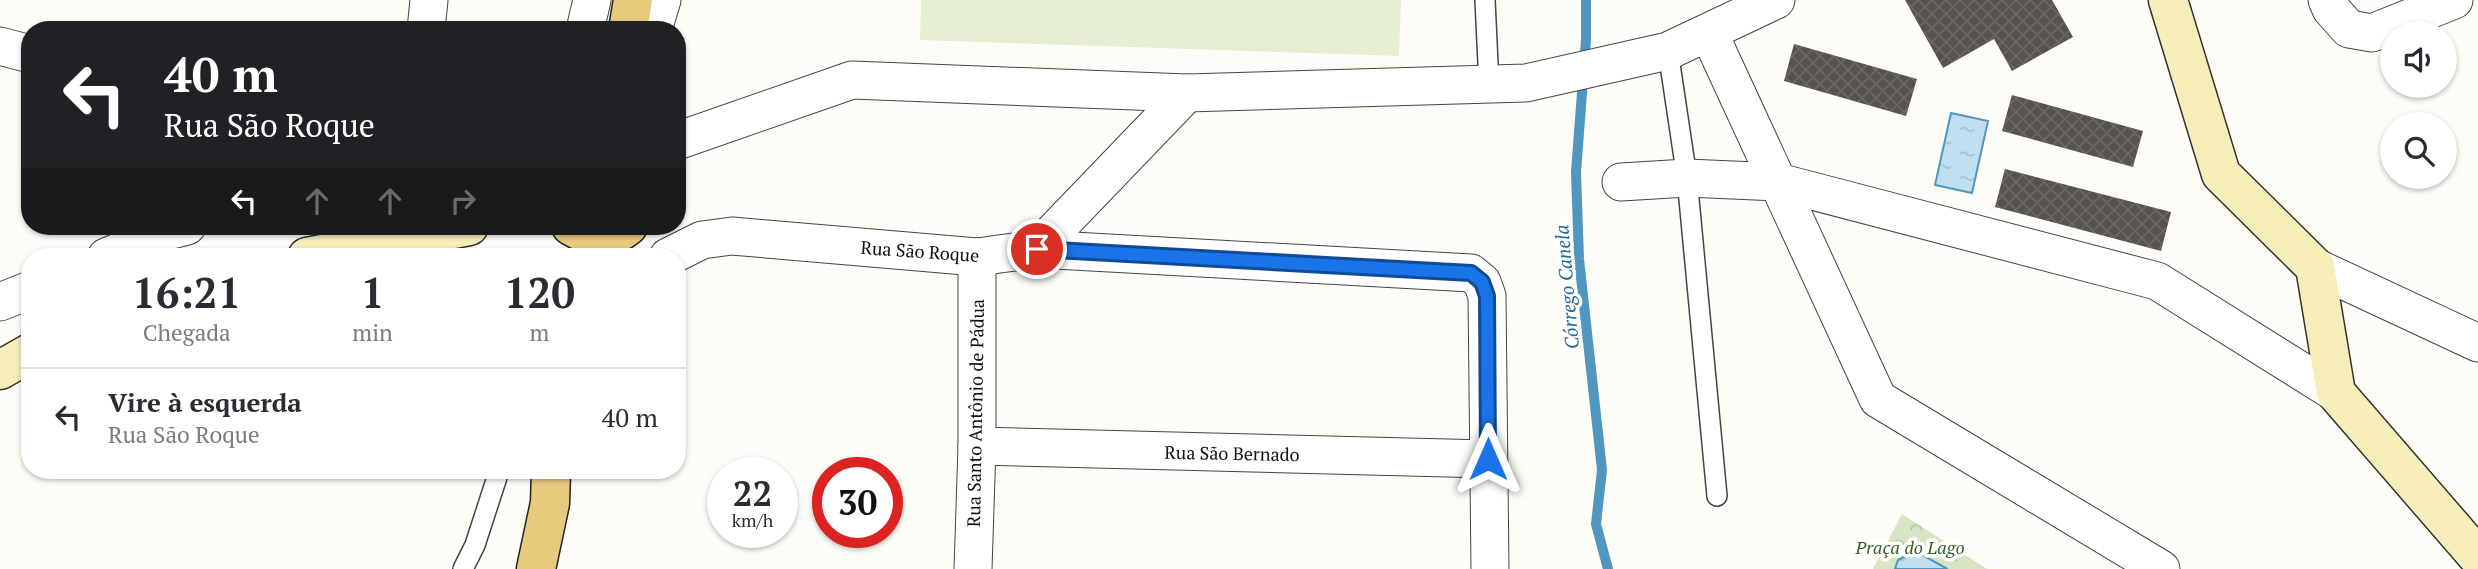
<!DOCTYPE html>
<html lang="pt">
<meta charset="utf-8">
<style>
:root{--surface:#fff;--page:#f2f2f3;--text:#2b2b33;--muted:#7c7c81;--line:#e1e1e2}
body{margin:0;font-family:"PT Serif",serif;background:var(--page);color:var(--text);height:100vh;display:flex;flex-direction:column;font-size:26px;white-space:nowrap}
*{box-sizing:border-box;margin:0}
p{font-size:23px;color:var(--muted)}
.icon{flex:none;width:38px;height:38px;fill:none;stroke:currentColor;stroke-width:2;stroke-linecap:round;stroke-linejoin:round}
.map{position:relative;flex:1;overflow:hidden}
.sheet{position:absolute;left:21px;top:248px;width:665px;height:231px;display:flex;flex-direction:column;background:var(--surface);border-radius:28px;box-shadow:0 2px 5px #0004}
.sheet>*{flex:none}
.hud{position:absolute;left:21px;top:21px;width:665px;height:214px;border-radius:28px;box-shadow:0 2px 5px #0004;background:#202124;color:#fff;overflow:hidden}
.buttons{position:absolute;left:2380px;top:21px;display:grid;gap:14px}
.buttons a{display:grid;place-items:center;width:77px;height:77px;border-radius:50%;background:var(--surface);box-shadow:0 2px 5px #0004;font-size:35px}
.speed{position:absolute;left:707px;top:457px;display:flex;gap:14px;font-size:35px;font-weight:700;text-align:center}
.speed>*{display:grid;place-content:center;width:91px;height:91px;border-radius:50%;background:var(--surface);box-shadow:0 2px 5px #0004;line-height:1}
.speed small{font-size:18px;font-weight:400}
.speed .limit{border:10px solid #d22;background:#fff;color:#111}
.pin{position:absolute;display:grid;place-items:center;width:60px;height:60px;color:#fff;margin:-30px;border:4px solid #fff;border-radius:50%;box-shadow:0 2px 7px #0007}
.me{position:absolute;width:77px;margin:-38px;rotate:0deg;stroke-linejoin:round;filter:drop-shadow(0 0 5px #0008)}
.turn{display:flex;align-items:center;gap:24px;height:147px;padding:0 28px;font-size:32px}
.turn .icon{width:91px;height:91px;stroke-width:2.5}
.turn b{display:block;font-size:49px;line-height:60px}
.lanes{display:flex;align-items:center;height:66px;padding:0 28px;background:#0003;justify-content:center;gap:35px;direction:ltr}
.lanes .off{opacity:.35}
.eta{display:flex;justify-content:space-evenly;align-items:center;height:119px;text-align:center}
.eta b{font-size:42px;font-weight:600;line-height:49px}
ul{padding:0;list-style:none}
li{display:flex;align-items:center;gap:21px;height:98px;padding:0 28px;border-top:2px solid var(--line)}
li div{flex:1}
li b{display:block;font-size:26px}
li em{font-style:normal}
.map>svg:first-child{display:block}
.park{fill:url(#park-crowns)}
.pitch{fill:#e5eed3}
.water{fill:url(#water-ripples);stroke:#5096be;stroke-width:2}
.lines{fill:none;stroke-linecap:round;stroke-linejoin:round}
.stream{stroke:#5096be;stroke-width:10}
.building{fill:url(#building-cross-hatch)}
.lane-casing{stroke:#444;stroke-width:22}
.street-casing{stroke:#444;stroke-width:39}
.secondary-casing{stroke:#333;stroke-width:41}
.primary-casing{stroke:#222;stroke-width:41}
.lane{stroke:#fff;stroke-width:19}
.street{stroke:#fff;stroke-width:37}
.secondary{stroke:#f6edb9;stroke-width:38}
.primary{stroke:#e8ca7c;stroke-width:38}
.route-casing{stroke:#114b97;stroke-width:18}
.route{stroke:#1a73e8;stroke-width:12}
.labels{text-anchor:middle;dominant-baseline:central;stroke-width:7;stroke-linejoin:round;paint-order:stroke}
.street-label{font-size:18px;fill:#111;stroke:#fff}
.park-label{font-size:18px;font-style:italic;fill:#366228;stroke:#fff}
.water-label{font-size:19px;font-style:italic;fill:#286995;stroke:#fff}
</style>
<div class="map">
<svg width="2478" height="569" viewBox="0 0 2478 569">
<defs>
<pattern id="park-crowns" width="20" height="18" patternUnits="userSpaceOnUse" patternTransform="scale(1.75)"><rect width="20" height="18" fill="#d6e5c2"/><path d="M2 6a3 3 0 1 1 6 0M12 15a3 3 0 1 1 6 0" fill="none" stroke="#b7c3a6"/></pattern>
<pattern id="water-ripples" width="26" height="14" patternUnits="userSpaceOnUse" patternTransform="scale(1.75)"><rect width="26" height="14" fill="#c0dff0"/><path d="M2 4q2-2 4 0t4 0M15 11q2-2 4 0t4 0" fill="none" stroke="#a4becd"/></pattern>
<pattern id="building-cross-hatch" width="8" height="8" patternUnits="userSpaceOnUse" patternTransform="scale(1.75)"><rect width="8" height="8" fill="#58524e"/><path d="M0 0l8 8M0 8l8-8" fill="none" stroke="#6b6663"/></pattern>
</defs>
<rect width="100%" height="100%" fill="#fefcf6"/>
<path class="park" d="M1902 514 1987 569H1873Z"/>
<path class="pitch" d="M921 0H1401L1399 56 920 40Z"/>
<g class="water">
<path d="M1951 113 1988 121 1972 193 1935 185Z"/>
<path d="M1915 551 1946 568 1947 569H1895L1898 560Z"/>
</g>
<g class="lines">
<path class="stream" d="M1586 0V40L1576 172 1579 259 1602 470 1596 524 1608 569"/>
</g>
<g class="building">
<path d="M1905 0H2052L2073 37 2012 71 1994 39 1943 68Z"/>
<path d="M1794 44 1917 79 1906 116 1784 81Z"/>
<path d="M2012 95 2143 131 2133 167 2002 131Z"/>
<path d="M2005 169 2171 212 2161 251 1995 207Z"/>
</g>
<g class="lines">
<g class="lane-casing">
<g id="lane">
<path d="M1485 0 1489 85"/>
<path d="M1668 51 1687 178 1717 496"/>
<path d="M463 569 475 545 499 471"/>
</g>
</g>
<g class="street-casing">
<g id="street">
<path d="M2327 0 2331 9 2349 29 2372 33 2454 0"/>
<path d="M426 30 429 0"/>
<path d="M585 30 592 0"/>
<path d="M653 30 662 0"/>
<path d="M1709 33 1878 399 2161 569"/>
<path d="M0 46 30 54"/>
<path d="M677 141 852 80 1187 93 1526 83 1668 51 1776 0"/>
<path d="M1621 182 1687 178 1778 182 2157 281 2336 393"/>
<path d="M1037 249 1187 93"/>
<path d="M106 257 171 230 187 226"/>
<path d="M668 257 702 240 732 236 977 257 1037 249 1471 273 1482 282 1487 296 1490 569"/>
<path d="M2315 267 2478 343"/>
<path d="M0 302 30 290"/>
<path d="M977 446 1487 459"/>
<path d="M973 569 977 446V257"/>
</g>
</g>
<g class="secondary-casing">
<g id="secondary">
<path d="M2168 0 2221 174 2315 267 2336 393 2478 557"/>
<path d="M307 257 469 226"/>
<path d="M0 370 30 353"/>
</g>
</g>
<g class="primary-casing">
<g id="primary">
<path d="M628 30 633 0"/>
<path d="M571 226C591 238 610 241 628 226"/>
<path d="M536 569 550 503 551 471"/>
</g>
</g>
<use href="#lane" class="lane"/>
<use href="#street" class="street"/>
<use href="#secondary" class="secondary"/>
<use href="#primary" class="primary"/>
</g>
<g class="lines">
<g class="route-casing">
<path id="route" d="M1037 249 1471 273 1482 282 1487 296 1488 459"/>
</g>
<use href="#route" class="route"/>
</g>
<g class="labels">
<g class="street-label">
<text transform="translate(920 251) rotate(4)">Rua São Roque</text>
<text transform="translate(975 413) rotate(-89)">Rua Santo Antônio de Pádua</text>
<text transform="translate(1232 453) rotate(1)">Rua São Bernado</text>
</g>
<g class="park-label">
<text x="1910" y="547">Praça do Lago</text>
</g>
<g class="water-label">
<text transform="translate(1566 287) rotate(-95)">Córrego Canela</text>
</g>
</g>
</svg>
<div class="buttons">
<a><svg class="icon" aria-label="sound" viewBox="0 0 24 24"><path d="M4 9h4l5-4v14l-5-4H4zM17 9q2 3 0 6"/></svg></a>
<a><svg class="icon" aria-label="search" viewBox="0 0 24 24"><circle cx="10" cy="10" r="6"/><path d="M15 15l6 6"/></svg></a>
</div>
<div class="speed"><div>22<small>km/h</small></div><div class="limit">30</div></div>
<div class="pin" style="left:1037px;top:249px;background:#d93025"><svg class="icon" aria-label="arrive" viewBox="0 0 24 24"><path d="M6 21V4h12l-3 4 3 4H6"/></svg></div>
<svg class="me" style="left:1488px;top:459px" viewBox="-20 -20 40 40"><path d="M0-17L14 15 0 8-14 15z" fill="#1a73e8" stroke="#fff" stroke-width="4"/></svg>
<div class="hud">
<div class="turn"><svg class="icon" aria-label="left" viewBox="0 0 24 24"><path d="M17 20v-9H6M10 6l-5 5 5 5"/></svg><div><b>40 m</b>Rua São Roque</div></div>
<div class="lanes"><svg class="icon" aria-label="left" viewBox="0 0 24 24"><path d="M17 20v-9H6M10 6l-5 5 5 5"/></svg><svg class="icon off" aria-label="ahead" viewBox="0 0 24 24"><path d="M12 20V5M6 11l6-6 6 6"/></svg><svg class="icon off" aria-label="ahead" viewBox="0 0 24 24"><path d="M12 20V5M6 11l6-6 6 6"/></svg><svg class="icon off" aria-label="right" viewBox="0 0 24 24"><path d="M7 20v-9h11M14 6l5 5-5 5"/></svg></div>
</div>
<section class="sheet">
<div class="eta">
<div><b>16:21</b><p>Chegada</p></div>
<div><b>1</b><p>min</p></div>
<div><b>120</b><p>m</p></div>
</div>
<ul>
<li><svg class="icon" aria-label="left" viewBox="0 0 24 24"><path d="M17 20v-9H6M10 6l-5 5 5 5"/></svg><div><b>Vire à esquerda</b><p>Rua São Roque</p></div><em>40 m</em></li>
</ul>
</section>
</div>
